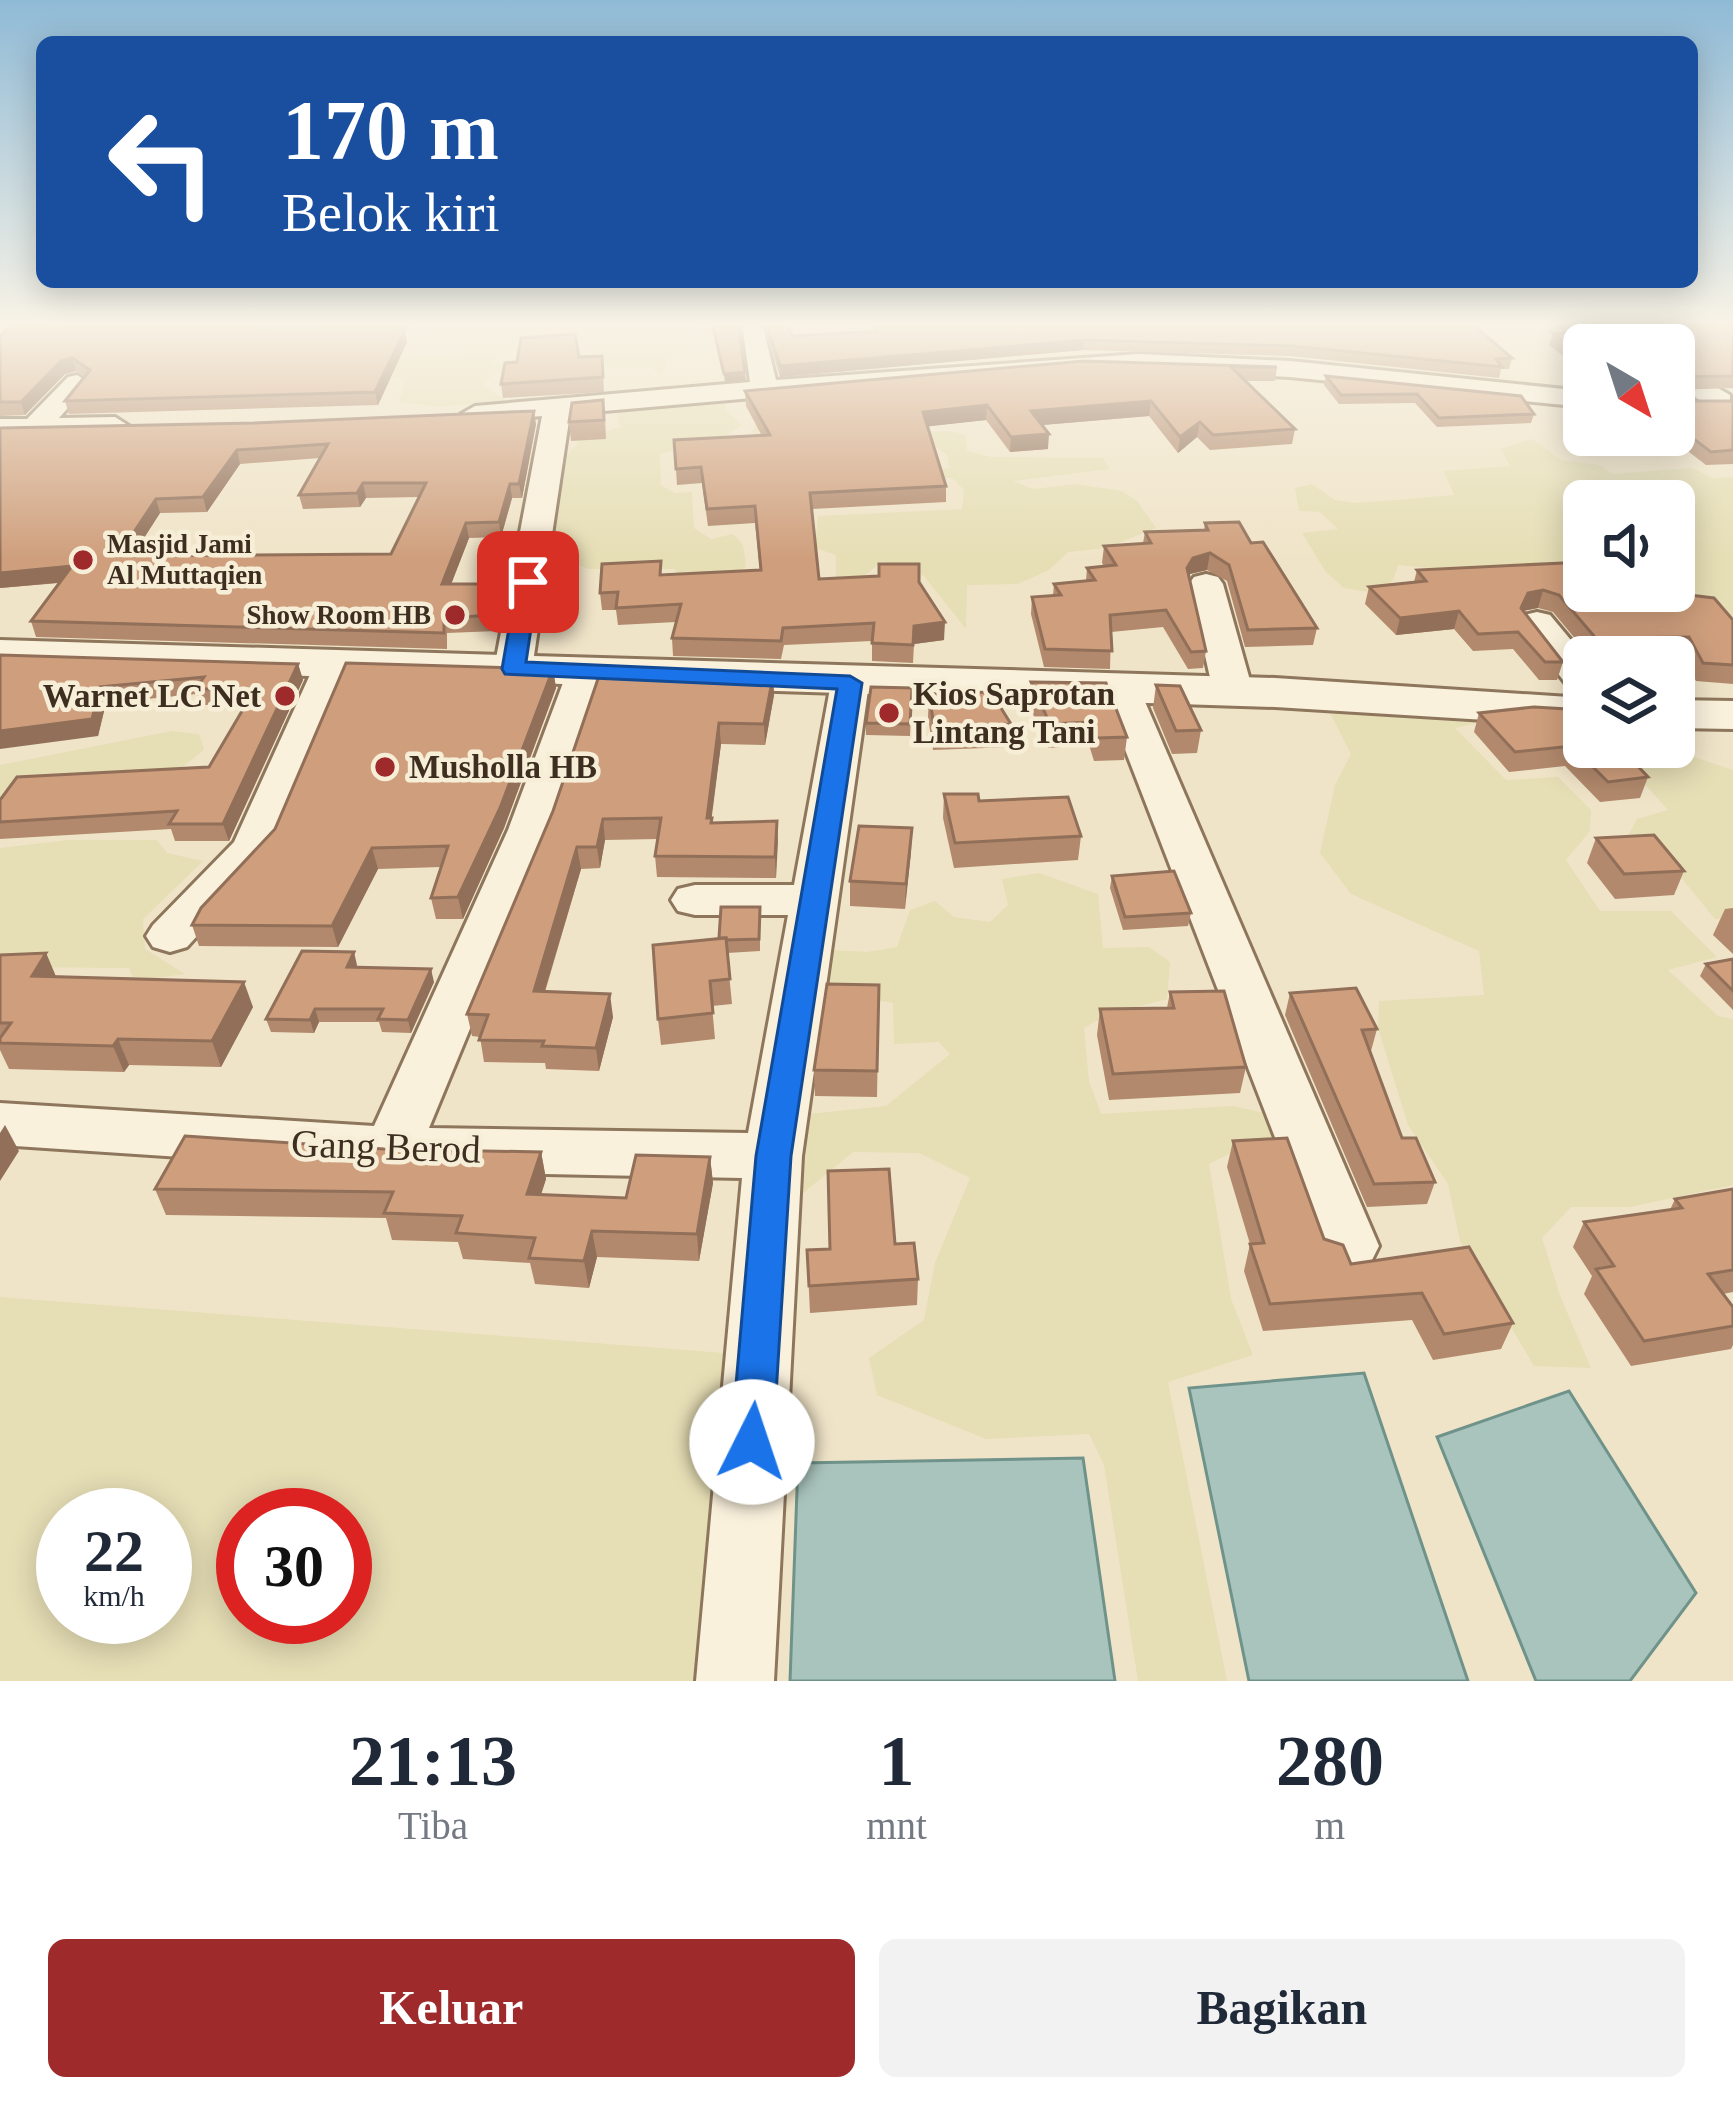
<!DOCTYPE html>
<html lang="id">
<style>
:root{--surface:#fff;--page:#f2f2f3;--text:#1f2937;--muted:#747a83;--accent:#9e2a2b}
body{margin:0;font-family:"Times New Roman",serif;background:var(--page);color:var(--text);height:100vh;display:flex;flex-direction:column;font-size:45px;white-space:nowrap}
*{box-sizing:border-box;margin:0}
p{font-size:39px;color:var(--muted)}
.icon{flex:none;width:66px;height:66px;fill:none;stroke:currentColor;stroke-width:2;stroke-linecap:round;stroke-linejoin:round}
.map{position:relative;height:1681px;overflow:hidden}
.sheet{display:flex;flex-direction:column;background:var(--surface);flex:1}
.sheet>*{flex:none}
.hud{position:absolute;left:36px;top:36px;width:1662px;height:252px;border-radius:18px;box-shadow:0 6px 30px #0003;background:#1a4fa0;color:#fff;overflow:hidden}
.needle{width:78px;rotate:141deg}
.buttons{position:absolute;left:1563px;top:324px;display:grid;gap:24px}
.buttons a{display:grid;place-items:center;width:132px;height:132px;border-radius:18px;background:var(--surface);box-shadow:0 6px 30px #0003;font-size:60px}
.speed{position:absolute;left:36px;top:1488px;display:flex;gap:24px;font-size:60px;font-weight:700;text-align:center}
.speed>*{display:grid;place-content:center;width:156px;height:156px;border-radius:50%;background:var(--surface);box-shadow:0 6px 30px #0003;line-height:1}
.speed small{font-size:30px;font-weight:400}
.speed .limit{border:18px solid #d22;background:#fff;color:#111}
.pin{position:absolute;display:grid;place-items:center;width:102px;height:102px;color:#fff;margin:-51px;border-radius:24px;box-shadow:0 6px 18px #0006}
.me{position:absolute;width:132px;margin:-66px;rotate:4deg;stroke-linejoin:round;filter:drop-shadow(0 0 9px #0008)}
.turn{display:flex;align-items:center;gap:42px;height:252px;padding:0 48px;font-size:54px}
.turn .icon{width:156px;height:156px;stroke-width:2.5}
.turn b{display:block;font-size:84px;line-height:102px}
.eta{display:flex;justify-content:space-evenly;align-items:center;height:204px;text-align:center}
.eta b{font-size:72px;font-weight:700;line-height:84px}
.button{display:flex;gap:24px;margin-top:auto;padding:24px 48px}
.button a{flex:1;height:138px;border-radius:18px;background:var(--accent);color:#fff;font-size:48px;font-weight:700;line-height:138px;text-align:center}
.button a+a{background:var(--page);color:var(--text)}
.map>svg:first-child{display:block}
.farmland{fill:#e6deb5;fill-rule:evenodd}
.water{fill:#a9c4bc;stroke:#6f938a;stroke-width:3}
.lines{fill:none;stroke-linecap:round;stroke-linejoin:round}
.minor-casing{stroke:#8d765c;stroke-width:6}
.tertiary-casing{stroke:#8d765c;stroke-width:6}
.minor{fill:#faf1dc;fill-rule:evenodd}
.tertiary{fill:#faf1dc;fill-rule:evenodd}
.wall{fill:#b2896c;fill-rule:evenodd}
.shaded-wall{fill:#916f58}
.building{fill:#cf9f7d;stroke:#916f58;stroke-width:3;fill-rule:evenodd}
.route{fill:#1a73e8;stroke:#114b97;stroke-width:3}
.poi-dot{fill:#9e2a2b;stroke:#f7eed8;stroke-width:4.5}
.labels{text-anchor:middle;dominant-baseline:central;stroke-width:9;stroke-linejoin:round;paint-order:stroke}
.far-poi-label{font-size:27px;font-weight:bold;fill:#3d2e20;stroke:#f7eed8;text-anchor:start}
.poi-label{font-size:33px;font-weight:bold;fill:#3d2e20;stroke:#f7eed8;text-anchor:start}
.near-street-label{font-size:39px;fill:#3d2e20;stroke:#f7eed8}
</style>
<div class="map">
<svg width="1733" height="1681" viewBox="0 0 1733 1681">
<rect width="100%" height="100%" fill="#f0e4c8"/>
<g class="farmland">
<path d="M419 323H706L699 324 695 333V351L667 359 661 376 651 367H591L594 356 585 343 504 345 493 363 520 369 499 372 482 384 506 401 441 407 399 402 405 379 381 377 380 360 464 353 470 334 418 333Z"/>
<path d="M723 396 726 410 742 425 719 440 660 454 661 485 675 493 692 492 694 528 711 539 733 534 743 545 746 567 724 578 689 584 674 569H588L551 552 565 458 582 438 621 427 615 408Z"/>
<path d="M757 420 910 433 946 431 965 434 967 451 991 457 1103 458 1110 469 1013 481 1033 489 1076 484 1122 491 1137 501 1156 528 1106 548 1068 552 1049 570 1018 584 967 585 966 629 924 576 882 561 860 580 836 578V555L815 548 818 516 962 509 964 490 952 478H918L919 473 949 468 947 455 931 443 765 440 752 432Z"/>
<path d="M1532 439 1561 460 1600 465 1613 474 1691 468 1714 478 1733 477V646L1669 604 1674 591V501H1584V568L1556 562 1513 565 1498 576 1459 581 1438 569 1398 565 1393 580 1381 594 1344 588 1326 572 1302 533 1338 529 1320 512 1299 511 1295 488 1312 484 1335 500 1356 503 1454 495 1444 471 1510 466 1501 449Z"/>
<path d="M1348 695 1424 701 1486 721 1455 728 1506 780 1558 777 1591 810 1590 831 1566 860 1600 911H1671L1717 957 1668 970 1718 1016 1733 1019V1185L1630 1207H1571L1542 1238 1561 1298 1591 1368 1534 1366 1460 1241 1448 1184 1408 1125 1378 1028 1379 1001 1484 995 1479 951 1351 894 1320 853 1335 785 1351 754 1330 713Z"/>
<path d="M172 731 199 734 204 750 177 771 0 804V765Z"/>
<path d="M1612 747H1664L1733 770V918L1715 919 1662 854 1624 843 1637 819 1668 810Z"/>
<path d="M68 840H157L167 853 203 861 143 919 145 949 185 974 134 981 129 968 0 967V848Z"/>
<path d="M1039 873 1098 894 1103 948 1149 947 1170 962 1167 999 1107 1015 1084 1028 1089 1081 1101 1114 1233 1106 1286 1118 1284 1138 1235 1151 1209 1164 1231 1299 1253 1355 1168 1382 1227 1681H1138L1104 1465 1089 1434 986 1439 877 1395 869 1358 924 1320 935 1263 970 1178 919 1153 853 1152 784 1209 790 1116 886 1106 950 1054 939 1042 894 1044 893 1003 848 996 803 999 811 949 867 952 897 947 910 910 935 901 954 917 990 922 1008 905 1002 879Z"/>
<path d="M0 1297 724 1353 696 1681H0ZM63 1515H165V1617H63ZM243 1515H345V1617H243Z"/>
</g>
<g class="water">
<path d="M1364 1373 1468 1681H1249L1189 1388Z"/>
<path d="M1569 1391 1696 1593 1630 1681H1536L1437 1437Z"/>
<path d="M1083 1458 1115 1681H790L798 1463Z"/>
</g>
<g class="lines">
<g class="minor-casing">
<g id="minor">
<path d="M742 323 763 327 776 380 1139 354 1290 361 1584 391V407L1290 377 1139 370 990 377 570 414 532 669 526 677H500L494 669 542 416 475 422 461 414 475 406 750 382Z"/>
<path d="M1616 325 1648 345H1618L1604 332Z"/>
<path d="M1674 363 1730 395V407H1710L1674 383Z"/>
<path d="M77 375 90 383 59 418 115 417 129 426 125 432 0 437V419H27L68 377Z"/>
<path d="M1206 574 1218 577 1223 584 1253 691 1247 699H1219L1213 691 1189 584 1194 577Z"/>
<path d="M1537 612 1550 615 1585 657 1584 693 1570 689 1519 623 1524 615Z"/>
<path d="M332 657 345 660 351 668 277 848 187 947 170 952 153 947 146 936 153 925 234 842 313 668 319 660Z"/>
<path d="M586 661 600 664 605 672 552 830 429 1128 748 1133 788 915H695L678 911 671 900 678 889 695 885H794L831 683 836 675H864L869 683 802 1156 774 1681H696L742 1178 392 1171 0 1145V1103L374 1126 508 830 567 672 572 664Z"/>
<path d="M1121 678 1135 682 1140 690 1379 1246 1370 1264 1348 1271 1326 1264 1317 1246 1102 690 1107 682Z"/>
</g>
</g>
<g class="tertiary-casing">
<g id="tertiary">
<path d="M0 640 1275 678 1584 698V726L1275 707 0 666Z"/>
<path d="M1674 700 1733 701V729L1674 728Z"/>
</g>
</g>
<use href="#minor" class="minor"/>
<use href="#tertiary" class="tertiary"/>
</g>
<g class="wall">
<path d="M11 323H267L266 327 405 331 407 342 378 405 69 414 65 401 85 376 76 371 65 374 25 415 0 416V337Z"/>
<path d="M763 323H785L793 336 874 331 871 323H1471L1512 358 1509 369H1501L1499 378 1290 356 1083 350 780 377Z"/>
<path d="M1551 323H1616L1609 326 1619 336H1642L1621 323H1733V388L1674 390 1584 345V372L1549 345 1553 333H1566Z"/>
<path d="M602 356 604 392 503 398 501 384 579 357Z"/>
<path d="M1084 361 1277 367 1275 381H1246L1295 429 1292 444 1210 450 1197 437 1178 453 1149 416 1042 425 1048 449 1010 452 986 420 928 426 946 486V502L812 509 819 579 919 582 944 640 914 644 913 663 872 661V641L784 645 781 659 673 656 672 638 676 622 618 625 616 610H602L600 593 662 575 760 570 755 523 708 526 702 483 677 485 674 440 762 436 746 406 745 391Z"/>
<path d="M1326 376 1534 414 1531 423 1437 427 1415 403 1339 404 1324 385Z"/>
<path d="M1674 396 1678 401H1733V464L1706 465 1667 435H1674Z"/>
<path d="M605 418 606 439 571 441 569 422Z"/>
<path d="M536 424 522 498H512L501 537 469 538 451 584H500L503 599 497 631 447 633V649L36 637 31 621 59 583 0 588V428ZM320 458 299 495 303 509 360 507 366 498 419 497 391 554 132 556 160 513 207 512 240 464Z"/>
<path d="M1205 523 1251 543 1317 628 1313 645 1245 647 1227 581 1207 570 1190 574 1189 577 1206 651 1203 668 1188 669 1163 627 1111 632 1110 669 1044 667 1031 614 1032 597 1053 596 1054 584 1086 581 1087 568 1104 566 1102 563 1104 546 1143 543 1145 532 1204 530Z"/>
<path d="M1417 570 1681 594 1733 620V684L1696 681 1682 655 1588 657V654L1553 612 1538 608 1523 611 1563 662 1557 680H1539L1513 649 1473 651 1454 629 1396 635 1365 604 1369 587 1414 582Z"/>
<path d="M0 655 298 664 303 680 229 841H175L171 829 0 839V800L209 767 246 705H201L197 694 106 703 98 736Z"/>
<path d="M553 669 556 688 504 828 463 919H436L431 898 441 867 378 869 338 947 199 946 192 925Z"/>
<path d="M773 676 774 695 765 745 721 744 711 818 712 823 777 821 776 878 657 877 655 856 658 839 605 840 600 868 581 869 545 992 613 1017 599 1071 546 1069 545 1063 484 1062 480 1037 472 1036 467 1014 553 811Z"/>
<path d="M1031 682 1127 737 1124 760 1094 761 1089 745 1048 748 1029 705Z"/>
<path d="M1156 685 1201 730 1197 753 1172 754 1153 708Z"/>
<path d="M912 688 910 736 866 735V723Z"/>
<path d="M929 694 1011 724 1010 747 933 750 928 717Z"/>
<path d="M1584 710 1648 777 1640 798 1600 802 1565 766 1509 772 1474 732 1479 713Z"/>
<path d="M944 794 979 801 1081 836 1078 860 954 868 943 818Z"/>
<path d="M912 828 905 909 850 906V881Z"/>
<path d="M1596 838 1684 871 1674 895 1615 899 1587 863Z"/>
<path d="M1112 876 1191 913 1188 926 1123 930 1110 888Z"/>
<path d="M760 907V951L727 953 732 1004 712 1006 715 1039 661 1045 658 1019 719 938Z"/>
<path d="M1733 908V954L1713 935 1725 909Z"/>
<path d="M46 953 56 977 253 1007 221 1067 129 1065 124 1072 9 1069 0 1050V955Z"/>
<path d="M1733 959V1010L1700 976 1706 964Z"/>
<path d="M357 965 356 967 434 982 411 1033 382 1032 379 1022H319L314 1033 271 1032 266 1019Z"/>
<path d="M879 985 877 1097 815 1096 814 1070Z"/>
<path d="M1170 992 1246 1067 1240 1093 1109 1100 1097 1035 1100 1009 1167 1008Z"/>
<path d="M1290 993 1377 1029 1371 1051H1369L1402 1138 1435 1182 1427 1204 1367 1207 1285 1015Z"/>
<path d="M1233 1141 1324 1239 1351 1264 1513 1323 1501 1349 1433 1360 1412 1320 1263 1331 1244 1271 1250 1244 1227 1167Z"/>
<path d="M384 1149 541 1152 546 1179 541 1195 626 1198 710 1157 713 1183 699 1261 597 1257 589 1288 535 1284 530 1263 463 1259 458 1242 392 1240 386 1218 166 1215 155 1189Z"/>
<path d="M1733 1189V1292L1723 1294 1733 1307V1345L1731 1349 1631 1366 1584 1294 1592 1276 1573 1247 1584 1222 1670 1210 1675 1199Z"/>
<path d="M895 1244 918 1279 917 1305 810 1313 807 1250Z"/>
</g>
<g class="shaded-wall">
<path d="M402 323H408L405 331 407 342 378 405 375 392Z"/>
<path d="M1084 340 1083 350 780 377V366Z"/>
<path d="M72 358 76 371 65 374 25 415 21 402 61 361Z"/>
<path d="M745 372 746 381 725 383 724 374Z"/>
<path d="M1151 401 1149 416 1030 426 1031 411Z"/>
<path d="M987 405 986 420 923 427V412Z"/>
<path d="M534 411 536 424 522 498 519 484Z"/>
<path d="M1200 422 1197 437 1178 453 1180 437Z"/>
<path d="M1049 434 1048 449 1010 452 1011 437Z"/>
<path d="M237 450 240 464 207 512 203 497Z"/>
<path d="M363 483 366 498 360 507 357 493Z"/>
<path d="M510 484 512 498 501 537 499 522Z"/>
<path d="M156 499 160 513 123 571 118 556Z"/>
<path d="M466 523 469 538 445 600 442 584Z"/>
<path d="M1210 553 1207 570 1190 574 1185 585 1187 568 1193 558Z"/>
<path d="M72 566 77 581 0 588V573Z"/>
<path d="M500 584 503 599 497 631 494 615Z"/>
<path d="M1543 590 1538 608 1523 611 1521 608 1528 593Z"/>
<path d="M1459 611 1454 629 1396 635 1400 618Z"/>
<path d="M945 622 944 640 914 644V626Z"/>
<path d="M298 664 303 680 229 841 223 824Z"/>
<path d="M553 669 556 688 504 828 463 919 458 897Z"/>
<path d="M773 676 774 695 765 745 764 724Z"/>
<path d="M100 687 106 703 98 736 0 749V731Z"/>
<path d="M719 723 721 744 709 839 707 818Z"/>
<path d="M603 819 605 840 600 868 597 847Z"/>
<path d="M777 821 778 842 776 878 775 857Z"/>
<path d="M912 828 911 853 905 909 906 884Z"/>
<path d="M577 847 581 869 538 1013 534 991Z"/>
<path d="M372 848 378 869 338 947 332 926Z"/>
<path d="M354 952 357 965 350 980 347 967Z"/>
<path d="M46 953 57 979 32 976Z"/>
<path d="M431 969 434 982 411 1033 408 1020Z"/>
<path d="M244 982 253 1007 221 1067 212 1041Z"/>
<path d="M610 994 613 1017 599 1071 596 1048Z"/>
<path d="M315 1009 319 1022 314 1033 310 1020Z"/>
<path d="M118 1039 129 1065 124 1072 113 1046Z"/>
<path d="M5 1125 19 1151 0 1181V1133Z"/>
<path d="M541 1152 546 1179 532 1221 527 1194Z"/>
<path d="M710 1157 713 1183 699 1261 697 1234Z"/>
<path d="M592 1231 597 1257 589 1288 584 1261Z"/>
</g>
<g class="building">
<path d="M11 323H261L259 327 314 326 316 323H402L399 330H405L375 392 65 401 90 370 72 358 61 361 21 402H0V337Z"/>
<path d="M712 323H738L745 372 724 374Z"/>
<path d="M766 323H785L793 336 877 331 875 323H1471L1512 358 1496 359 1502 367 1292 346 1084 340 780 366Z"/>
<path d="M1572 323H1606L1619 336H1655L1654 329 1644 323H1733V376L1675 377 1674 393V345H1584V356L1553 333H1586Z"/>
<path d="M575 334 579 357 602 356 603 377 501 384 505 363 517 362 521 338Z"/>
<path d="M1084 361 1277 367H1231L1295 429 1213 435 1200 422 1180 437 1151 401 1031 411 1049 434 1011 437 987 405 923 412 946 486 810 493 819 579 879 576V564H919V582L945 622 914 626 913 645 872 643 874 623 783 628 781 641 672 638 681 604 616 608 618 592 600 593 602 564 661 561 660 575 761 570 755 506 707 509 701 467 676 469 674 440 770 435 745 391Z"/>
<path d="M1326 376 1521 396 1534 414 1439 418 1417 394 1341 395Z"/>
<path d="M1674 396 1678 401H1733V450L1711 452 1674 424Z"/>
<path d="M603 400 604 420 569 422 572 403Z"/>
<path d="M534 411 519 484H510L499 522 466 523 442 584H500L494 615 444 618V633L31 621 72 566 0 573V428L254 423ZM328 444 299 495 357 493 363 483H426L391 554 118 556 156 499 203 497 237 450Z"/>
<path d="M1239 522 1251 543 1263 542 1317 628 1248 630 1229 565 1210 553 1193 558 1187 568 1206 651 1191 652 1166 610 1110 615 1112 651 1045 649 1032 597 1061 595 1054 584 1095 580 1087 568 1116 565 1104 546 1151 543 1145 532 1208 530 1205 523Z"/>
<path d="M1584 562V591H1674V589L1681 594 1714 598 1733 620V665L1703 663 1689 637 1610 638 1625 657H1595L1594 636 1559 595 1543 590 1528 593 1521 608 1563 662H1545L1518 632 1478 634 1459 611 1400 618 1369 587 1426 581 1417 570Z"/>
<path d="M0 655 298 664 223 824H169L177 811 0 822V800L17 777 209 767 255 689H196L204 677 100 687 92 719 0 731Z"/>
<path d="M346 663 553 669 500 808 458 897 431 898 448 846 372 848 332 926 192 925 201 908 275 829Z"/>
<path d="M601 670 773 676 764 724 719 723 707 818H712L711 823 777 821 775 857 655 856 661 818 603 819 597 847H577L534 991 610 994 596 1048 542 1046 544 1041 479 1040 488 1015 467 1014 553 811Z"/>
<path d="M1031 682 1106 683 1127 737 1097 738 1091 722 1050 724Z"/>
<path d="M1156 685 1180 686 1201 730 1176 731Z"/>
<path d="M871 687 912 688 910 724 866 723Z"/>
<path d="M991 692 1011 724 934 726 929 694Z"/>
<path d="M1534 707 1584 710V747H1620L1648 777 1608 782 1572 746 1515 752 1479 713Z"/>
<path d="M944 794H978L979 801 1068 797 1081 836 955 843Z"/>
<path d="M859 826 912 828 906 884 850 881Z"/>
<path d="M1654 835 1684 871 1624 874 1596 838Z"/>
<path d="M1174 871 1191 913 1125 917 1112 876Z"/>
<path d="M721 907H760L759 939 726 940V938H719Z"/>
<path d="M726 938 730 979 710 981 713 1013 658 1019 653 945Z"/>
<path d="M302 951 354 952 347 967 431 969 408 1020 378 1019 383 1009H315L310 1020 266 1019Z"/>
<path d="M46 953 32 976 244 982 212 1041 118 1039 113 1046 0 1043V1038L11 1023H0V955Z"/>
<path d="M1733 959V991L1706 964Z"/>
<path d="M827 984 879 985 877 1071 814 1070Z"/>
<path d="M1356 988 1377 1029 1362 1030 1402 1138H1416L1435 1182 1374 1184 1290 993Z"/>
<path d="M1224 991 1246 1067 1113 1074 1100 1009 1174 1008 1170 992Z"/>
<path d="M185 1136 384 1149 541 1152 527 1194 626 1198 636 1155 710 1157 697 1234 592 1231 584 1261 529 1258 535 1238 456 1233 462 1216 384 1213 393 1192 155 1189Z"/>
<path d="M1287 1138 1324 1239 1343 1245 1351 1264 1469 1247 1513 1323 1444 1334 1422 1293 1270 1304 1250 1244 1264 1243 1233 1141Z"/>
<path d="M889 1169 895 1244 914 1243 918 1279 809 1286 807 1250 830 1249 828 1171Z"/>
<path d="M1733 1189V1270L1708 1274 1733 1307V1326L1644 1341 1596 1269 1614 1266 1584 1222 1682 1208 1675 1199Z"/>
</g>
<linearGradient id="sky" x2="0" y2="1"><stop stop-color="#8fbad6"/><stop offset="0.58" stop-color="#f8f3e6"/><stop offset="1" stop-color="#f8f3e6" stop-opacity="0"/></linearGradient>
<rect width="1733" height="558" fill="url(#sky)"/>
<path class="route" d="M528 576 538 582 526 662 850 676 862 683 791 1156 773 1442 767 1456 752 1462 738 1456 731 1442 756 1156 837 689 505 674 502 669 517 582Z"/>
<g class="poi-dot">
<circle cx="83" cy="560" r="12"/>
<circle cx="455" cy="615" r="12"/>
<circle cx="285" cy="696" r="12"/>
<circle cx="889" cy="713" r="12"/>
<circle cx="385" cy="767" r="12"/>
</g>
<g class="labels">
<g class="far-poi-label">
<text x="107" y="544">Masjid Jami<tspan x="107" dy="31">Al Muttaqien</tspan></text>
<text x="431" y="615" text-anchor="end">Show Room HB</text>
</g>
<g class="poi-label">
<text x="913" y="694">Kios Saprotan<tspan x="913" dy="38">Lintang Tani</tspan></text>
<text x="261" y="696" text-anchor="end">Warnet LC Net</text>
<text x="409" y="767">Musholla HB</text>
</g>
<g class="near-street-label">
<text transform="translate(386 1146) rotate(2)">Gang Berod</text>
</g>
</g>
</svg>
<div class="buttons">
<a><svg class="needle" viewBox="-14 -14 28 28"><path d="M0-13l5 13h-10z" fill="#e53935"/><path d="M0 13l5-13h-10z" fill="#747a83"/></svg></a>
<a><svg class="icon" aria-label="sound" viewBox="0 0 24 24"><path d="M4 9h4l5-4v14l-5-4H4zM17 9q2 3 0 6"/></svg></a>
<a><svg class="icon" aria-label="layers" viewBox="0 0 24 24"><path d="M12 4l9 5-9 5-9-5zM3 14l9 5 9-5"/></svg></a>
</div>
<div class="speed"><div>22<small>km/h</small></div><div class="limit">30</div></div>
<div class="pin" style="left:528px;top:582px;background:#d93025"><svg class="icon" aria-label="arrive" viewBox="0 0 24 24"><path d="M6 21V4h12l-3 4 3 4H6"/></svg></div>
<svg class="me" style="left:752px;top:1442px" viewBox="-20 -20 40 40"><circle r="19" fill="#fff"/><path d="M0-13L10 11 0 6-10 11z" fill="#1a73e8"/></svg>
<div class="hud">
<div class="turn"><svg class="icon" aria-label="left" viewBox="0 0 24 24"><path d="M17 20v-9H6M10 6l-5 5 5 5"/></svg><div><b>170 m</b>Belok kiri</div></div>
</div>
</div>
<section class="sheet">
<div class="eta">
<div><b>21:13</b><p>Tiba</p></div>
<div><b>1</b><p>mnt</p></div>
<div><b>280</b><p>m</p></div>
</div>
<div class="button"><a>Keluar</a><a>Bagikan</a></div>
</section>
